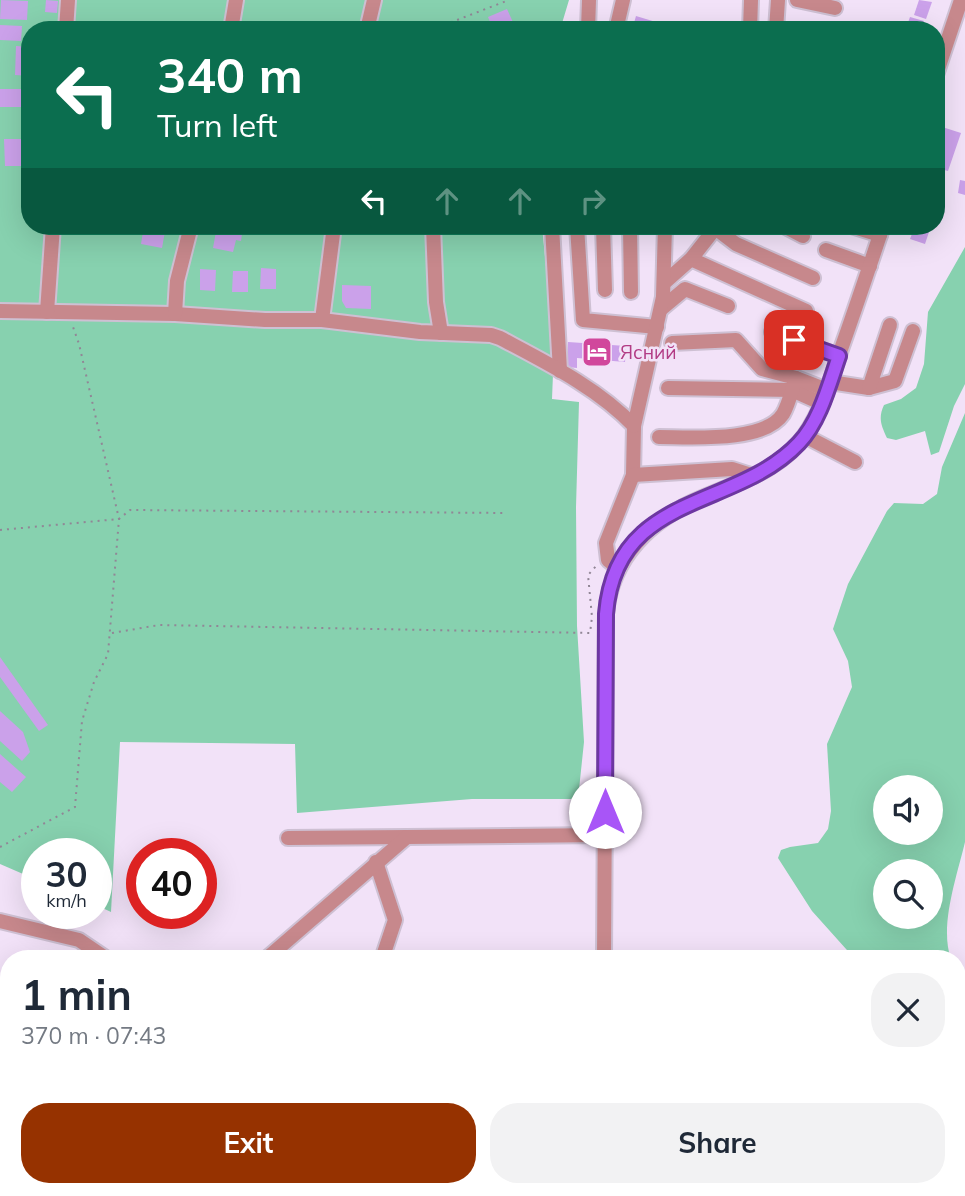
<!DOCTYPE html>
<meta charset="utf-8">
<style>
:root{--surface:#fff;--page:#f2f2f3;--text:#1f2937;--muted:#747a83;--accent:#963200}
body{margin:0;font-family:Mulish,sans-serif;background:var(--page);color:var(--text);height:100vh;display:flex;flex-direction:column;font-size:26px;white-space:nowrap}
*{box-sizing:border-box;margin:0}
p{font-size:23px;color:var(--muted)}
.icon{flex:none;width:38px;height:38px;fill:none;stroke:currentColor;stroke-width:2;stroke-linecap:round;stroke-linejoin:round}
.map{position:relative;flex:1;overflow:hidden}
.details{position:absolute;left:0px;top:950px;width:966px;height:247px;display:flex;flex-direction:column;background:var(--surface);border-radius:28px 28px 0 0;box-shadow:0 7px 28px #0002}
.details>*{flex:none}
.top-card{position:absolute;left:21px;top:21px;width:924px;height:214px;border-radius:28px;box-shadow:0 7px 28px #0002;background:#0b6e4f;color:#fff;overflow:hidden}
.buttons{position:absolute;left:873px;top:775px;display:grid;gap:14px}
.buttons a{display:grid;place-items:center;width:70px;height:70px;border-radius:50%;background:var(--surface);box-shadow:0 7px 28px #0002;font-size:35px}
.speed{position:absolute;left:21px;top:838px;display:flex;gap:14px;font-size:35px;font-weight:700;text-align:center}
.speed>*{display:grid;place-content:center;width:91px;height:91px;border-radius:50%;background:var(--surface);box-shadow:0 7px 28px #0002;line-height:1}
.speed small{font-size:18px;font-weight:400}
.speed .limit{border:10px solid #d22;background:#fff;color:#111}
.pin{position:absolute;display:grid;place-items:center;width:60px;height:60px;color:#fff;margin:-30px;border-radius:14px;box-shadow:0 4px 10px #0006}
.me{position:absolute;width:77px;margin:-38px;rotate:0deg;stroke-linejoin:round;filter:drop-shadow(0 0 5px #0008)}
.turn{display:flex;align-items:center;gap:24px;height:147px;padding:0 21px;font-size:32px}
.turn .icon{width:91px;height:91px;stroke-width:2.5}
.turn b{display:block;font-size:49px;line-height:60px}
.lanes{display:flex;align-items:center;height:66px;padding:0 21px;background:#0003;justify-content:center;gap:35px;direction:ltr}
.lanes .off{opacity:.35}
.round{display:grid;place-items:center;flex:none;width:74px;height:74px;border-radius:28px;background:var(--page)}
.head{display:flex;align-items:center;justify-content:space-between;height:119px;padding:0 21px}
h1{font-size:42px;font-weight:700;line-height:52px}
.primary-button{display:flex;gap:14px;margin-top:auto;padding:14px 21px}
.primary-button a{flex:1;height:80px;border-radius:28px;background:var(--accent);color:#fff;font-size:28px;font-weight:700;line-height:80px;text-align:center}
.primary-button a+a{background:var(--page);color:var(--text)}
.map>svg:first-child{display:block}
.green{fill:#87d1af;fill-rule:evenodd}
.building{fill:#cba1ea}
.lines{fill:none;stroke-linecap:round;stroke-linejoin:round}
.minor-casing{stroke:#cec0d3;stroke-width:18}
.path{stroke:#918696;stroke-width:2;stroke-dasharray:2 5;stroke-linecap:butt}
.minor{stroke:#c7888c;stroke-width:14}
.route-casing{stroke:#6d37a1;stroke-width:18}
.route{stroke:#a855f7;stroke-width:12}
.labels{text-anchor:middle;dominant-baseline:central;stroke-width:5;stroke-linejoin:round;paint-order:stroke}
.hotel-label{font-size:19px;fill:#b23c85;stroke:#f2e2f8;text-anchor:start}
</style>
<div class="map">
<svg width="965" height="1196" viewBox="0 0 965 1196">
<rect width="100%" height="100%" fill="#f2e2f8"/>
<g class="green">
<path d="M0 0H569L560 30H30V226H542L554 349 552 399 579 402 576 507 577 626 584 742 578 799H472L297 813 295 744 120 742 111 912 96 905V854H37V880L0 864Z"/>
<path d="M965 247V384L954 406 939 452 931 455 925 431 896 440 887 438C881 425 878 418 884 405L901 399 916 388 924 364 928 312Z"/>
<path d="M965 413V842C957 876 939 926 951 959H855L812 911 778 858 781 850 790 847 818 843 828 829 831 811 827 744 852 687 848 661 833 629 848 584 887 511 894 503 923 504 937 494 942 467ZM886 788H931V833H886ZM886 872H931V917H886Z"/>
<path d="M957 971 965 982V1060L957 1054Z"/>
<path d="M494 1188H592V1196H492Z"/>
</g>
<g class="building">
<path d="M1 0 28 1 27 20 0 19Z"/>
<path d="M46 0 58 1 57 13 45 12Z"/>
<path d="M919 0 932 2 926 19 914 15Z"/>
<path d="M507 9 516 29 489 30 487 26 491 24 488 17Z"/>
<path d="M636 16 679 29V30H632Z"/>
<path d="M910 17 924 21 921 30 906 28Z"/>
<path d="M682 22 701 27 700 30H679Z"/>
<path d="M0 25 22 26 21 41 0 40Z"/>
<path d="M16 46 30 47V76L15 75Z"/>
<path d="M0 89H30V121H24V107H0Z"/>
<path d="M936 125 961 133 948 171 936 168 940 151 936 149Z"/>
<path d="M4 139H30V166H5Z"/>
<path d="M960 180 965 181V195L958 193Z"/>
<path d="M144 226H166L162 248 141 244Z"/>
<path d="M217 226H243L241 241 236 240 233 252 213 248Z"/>
<path d="M915 226H931L925 244 910 239Z"/>
<path d="M261 268 276 269V289H260Z"/>
<path d="M200 269 216 270 215 291 200 290Z"/>
<path d="M233 271H248V292H232Z"/>
<path d="M342 285 371 286V309L346 308 342 301Z"/>
<path d="M568 342 626 346 625 362 577 358V368L567 367Z"/>
<path d="M0 657 48 725 39 731 0 677Z"/>
<path d="M0 711 23 732 30 752 22 761 0 741Z"/>
<path d="M0 754 26 777 12 792 0 782Z"/>
<path d="M127 1188H248L242 1196H120Z"/>
</g>
<g class="lines">
<g class="minor-casing">
<g id="minor">
<path d="M797 0 835 8"/>
<path d="M66 30 68 0"/>
<path d="M231 30 236 0"/>
<path d="M367 30 374 0"/>
<path d="M588 30 589 0"/>
<path d="M616 30 623 0"/>
<path d="M750 30 751 0"/>
<path d="M776 30 778 0"/>
<path d="M936 75 961 0"/>
<path d="M433 226 436 302 441 333"/>
<path d="M552 226 560 371"/>
<path d="M577 226 583 320 657 327"/>
<path d="M603 226 605 290"/>
<path d="M630 226 631 292"/>
<path d="M784 226 803 236"/>
<path d="M851 226 880 235"/>
<path d="M715 228 736 244 813 278"/>
<path d="M826 250 870 266"/>
<path d="M691 259 806 311"/>
<path d="M664 283 691 259 717 226"/>
<path d="M661 309 685 289 728 306"/>
<path d="M0 311 175 314 265 320H322L420 332 491 335 500 338C547 363 598 388 634 426L633 475 606 543 608 560 618 568"/>
<path d="M47 312 53 226"/>
<path d="M175 314 177 281 191 226"/>
<path d="M322 320 334 226"/>
<path d="M772 332 839 356"/>
<path d="M672 343 736 340 762 369 796 378"/>
<path d="M830 382 869 388 895 381 913 331"/>
<path d="M668 388 792 390 821 403"/>
<path d="M869 388 890 325"/>
<path d="M634 426 663 297 665 226"/>
<path d="M805 436 855 462"/>
<path d="M659 437C690 437 764 443 783 414 789 404 792 389 796 378L827 390"/>
<path d="M633 475 732 469 754 476"/>
<path d="M288 838 407 837"/>
<path d="M376 862 395 920 382 959"/>
<path d="M0 921 79 940 107 959"/>
<path d="M266 959 407 837 605 835"/>
<path d="M604 959 606 614C611 557 651 519 702 498 739 482 781 470 805 435 822 411 831 380 840 352 855 310 869 268 883 226"/>
<path d="M0 1096 9 1088"/>
<path d="M602 1196V1188"/>
</g>
</g>
<g class="path">
<path d="M431 30 509 0"/>
<path d="M0 530 119 519 130 510 504 513"/>
<path d="M112 633 159 625 590 633 592 617 588 575 597 565"/>
<path d="M0 847 75 807 82 721 94 682 108 654 119 519 79 344 72 324"/>
</g>
<use href="#minor" class="minor"/>
</g>
<g class="lines">
<g class="route-casing">
<path id="route" d="M605 812 606 614C616 491 735 511 799 443 820 421 829 385 839 356L794 340"/>
</g>
<use href="#route" class="route"/>
</g>
<defs>
<g id="hotel-square" transform="scale(1.575)"><rect x="-9" y="-9" width="18" height="18" rx="4" fill="#d1479c" stroke="#f2e2f8"/><path d="M-6-4.5h1.5V1H6V5H4.5V3h-9V5H-6ZM-4 0a1.8 1.8 0 1 1 3.6 0ZM.5 0V-2.5h3Q6-2.5 6 0Z" fill="#fff"/></g>
</defs>
<g fill-rule="evenodd">
<use href="#hotel-square" x="597" y="352"/>
</g>
<g class="labels">
<g class="hotel-label">
<text x="620" y="352">Ясний</text>
</g>
</g>
</svg>
<div class="buttons">
<a><svg class="icon" aria-label="sound" viewBox="0 0 24 24"><path d="M4 9h4l5-4v14l-5-4H4zM17 9q2 3 0 6"/></svg></a>
<a><svg class="icon" aria-label="search" viewBox="0 0 24 24"><circle cx="10" cy="10" r="6"/><path d="M15 15l6 6"/></svg></a>
</div>
<div class="speed"><div>30<small>km/h</small></div><div class="limit">40</div></div>
<div class="pin" style="left:794px;top:340px;background:#d93025"><svg class="icon" aria-label="arrive" viewBox="0 0 24 24"><path d="M6 21V4h12l-3 4 3 4H6"/></svg></div>
<svg class="me" style="left:605px;top:812px" viewBox="-20 -20 40 40"><circle r="19" fill="#fff"/><path d="M0-13L10 11 0 6-10 11z" fill="#a855f7"/></svg>
<div class="top-card">
<div class="turn"><svg class="icon" aria-label="left" viewBox="0 0 24 24"><path d="M17 20v-9H6M10 6l-5 5 5 5"/></svg><div><b>340 m</b>Turn left</div></div>
<div class="lanes"><svg class="icon" aria-label="left" viewBox="0 0 24 24"><path d="M17 20v-9H6M10 6l-5 5 5 5"/></svg><svg class="icon off" aria-label="ahead" viewBox="0 0 24 24"><path d="M12 20V5M6 11l6-6 6 6"/></svg><svg class="icon off" aria-label="ahead" viewBox="0 0 24 24"><path d="M12 20V5M6 11l6-6 6 6"/></svg><svg class="icon off" aria-label="right" viewBox="0 0 24 24"><path d="M7 20v-9h11M14 6l5 5-5 5"/></svg></div>
</div>
<section class="details">
<div class="head"><div><h1>1 min</h1><p>370 m · 07:43</p></div><a class="round"><svg class="icon" aria-label="close" viewBox="0 0 24 24"><path d="M6 6l12 12M18 6L6 18"/></svg></a></div>
<div class="primary-button"><a>Exit</a><a>Share</a></div>
</section>
</div>
